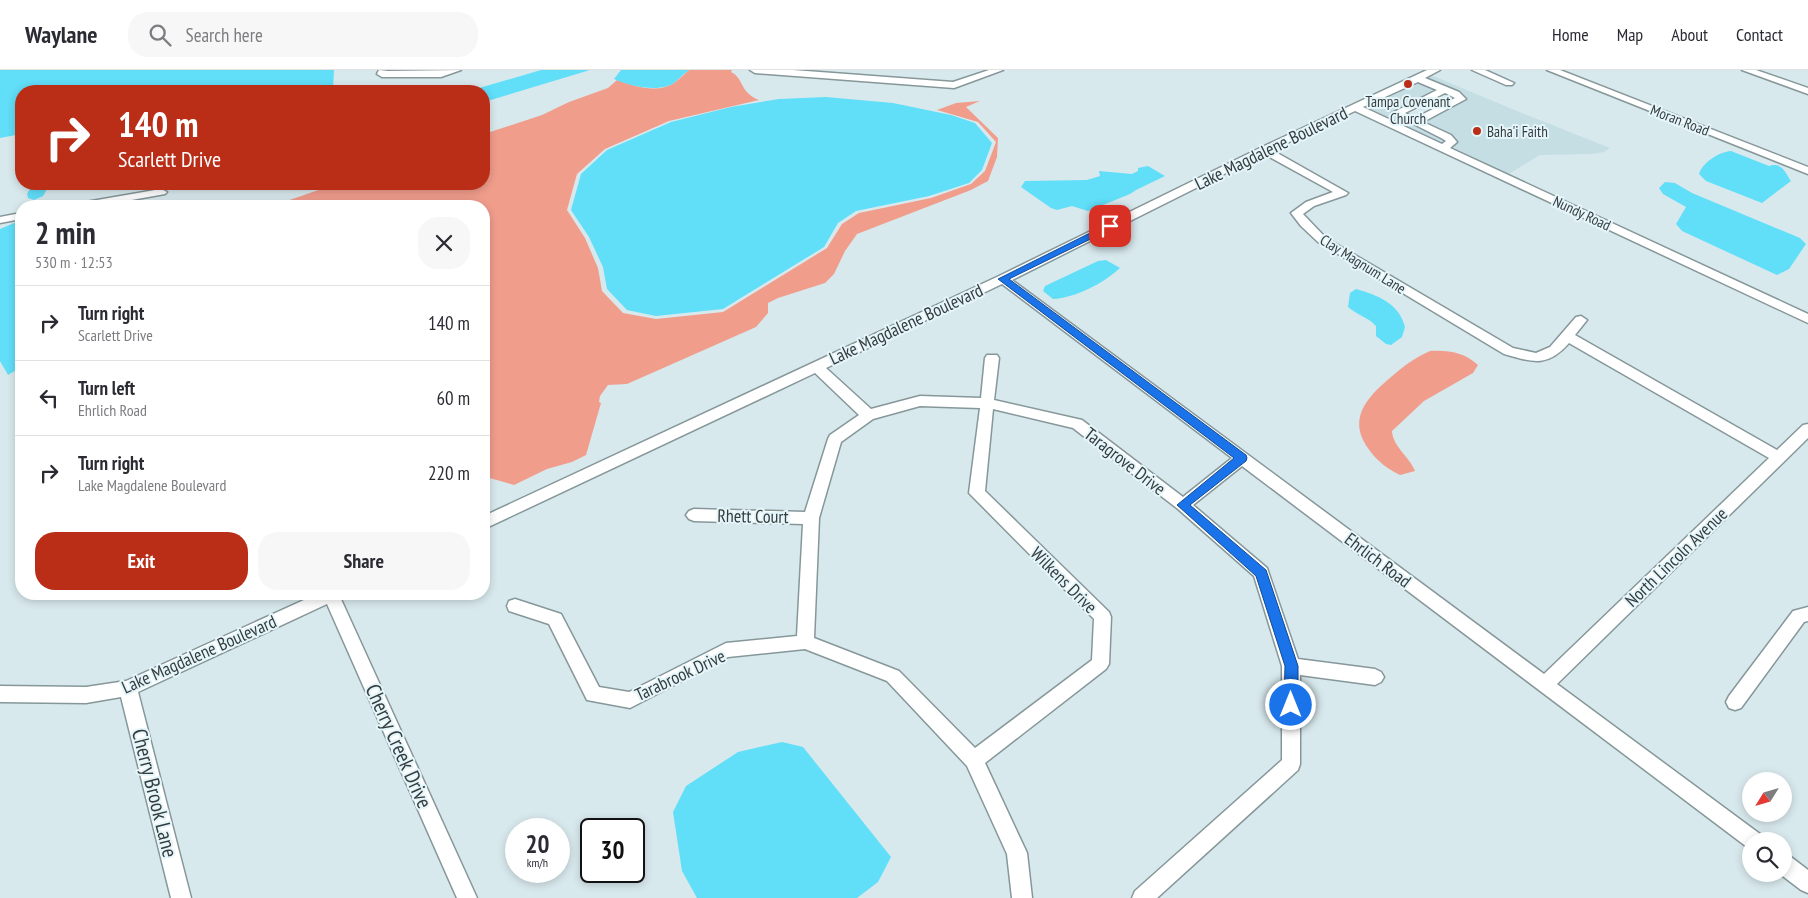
<!DOCTYPE html>
<meta charset="utf-8">
<style>
:root{--surface:#fff;--page:#f7f7f7;--text:#2b2b33;--muted:#7c7c81;--line:#e1e1e2;--accent:#ba2e18}
body{margin:0;font-family:"PT Sans Narrow",sans-serif;background:var(--page);color:var(--text);height:100vh;display:flex;flex-direction:column;font-size:19px;white-space:nowrap}
*{box-sizing:border-box;margin:0}
p{font-size:16px;color:var(--muted)}
.icon{flex:none;width:28px;height:28px;fill:none;stroke:currentColor;stroke-width:2;stroke-linecap:round;stroke-linejoin:round}
.map{position:relative;flex:1;overflow:hidden}
.side{position:absolute;left:15px;top:130px;width:475px;height:400px;display:flex;flex-direction:column;background:var(--surface);border-radius:20px;box-shadow:0 2px 8px #0003}
.side>*{flex:none}
.top-card{position:absolute;left:15px;top:15px;width:475px;height:105px;border-radius:20px;box-shadow:0 2px 8px #0003;background:#ba2e18;color:#fff;overflow:hidden}
.needle{width:32px;rotate:233deg}
.tools{position:absolute;left:1742px;top:702px;display:grid;gap:10px}
.tools a{display:grid;place-items:center;width:50px;height:50px;border-radius:50%;background:var(--surface);box-shadow:0 2px 8px #0003;font-size:25px}
.speed{position:absolute;left:505px;top:748px;display:flex;gap:10px;font-size:25px;font-weight:700;text-align:center}
.speed>*{display:grid;place-content:center;width:65px;height:65px;border-radius:50%;background:var(--surface);box-shadow:0 2px 8px #0003;line-height:1}
.speed small{font-size:12px;font-weight:400}
.speed .limit{border:2px solid #111;border-radius:8px;background:#fff;color:#111}
.pin{position:absolute;display:grid;place-items:center;width:42px;height:42px;color:#fff;margin:-21px;border-radius:10px;box-shadow:0 2px 8px #0006}
.me{position:absolute;width:55px;margin:-28px;rotate:0deg;stroke-linejoin:round;filter:drop-shadow(0 0 4px #0008)}
.turn{display:flex;align-items:center;gap:18px;height:105px;padding:0 20px;font-size:22px}
.turn .icon{width:65px;height:65px;stroke-width:2.5}
.turn b{display:block;font-size:35px;line-height:42px}
.round{display:grid;place-items:center;flex:none;width:52px;height:52px;border-radius:20px;background:var(--page)}
.summary{display:flex;align-items:center;justify-content:space-between;height:85px;padding:0 20px}
h1{font-size:30px;font-weight:700;line-height:38px}
.primary-button{display:flex;gap:10px;margin-top:auto;padding:10px 20px}
.primary-button a{flex:1;height:58px;border-radius:20px;background:var(--accent);color:#fff;font-size:20px;font-weight:700;line-height:58px;text-align:center}
.primary-button a+a{background:var(--page);color:var(--text)}
ul{padding:0;list-style:none}
li{display:flex;align-items:center;gap:15px;height:75px;padding:0 20px;border-top:1px solid var(--line)}
li div{flex:1}
li b{display:block;font-size:19px}
li em{font-style:normal}
header{display:flex;align-items:center;gap:30px;box-sizing:border-box;height:70px;padding:0 25px;background:var(--surface);border-bottom:1px solid var(--line)}
header strong{font-size:24px}
nav{display:flex;gap:28px;margin-inline-start:auto;font-size:18px}
.search{width:350px;height:45px;background:var(--page);display:flex;align-items:center;gap:12px;box-sizing:border-box;padding:0 18px;border-radius:20px;color:var(--muted);font-size:19px}
.map>svg:first-child{display:block}
.built{fill:#c4dee4}
.green{fill:#f19d8c}
.water{fill:#61def8}
.lines{fill:none;stroke-linecap:round;stroke-linejoin:round}
.minor-casing{stroke:#86979a;stroke-width:3}
.minor{fill:#fff;fill-rule:evenodd}
.route{fill:#1a73e8;stroke:#114b97}
.poi-dot{fill:#ba2e18;stroke:#e5f6fa;stroke-width:2}
.labels{text-anchor:middle;dominant-baseline:central;stroke-width:4;stroke-linejoin:round;paint-order:stroke}
.far-poi-label{font-size:15px;fill:#363c3e;stroke:#e5f6fa}
.far-street-label{font-size:15px;fill:#363c3e;stroke:#e5f6fa}
.street-label{font-size:18px;fill:#363c3e;stroke:#e5f6fa}
.near-street-label{font-size:21px;fill:#363c3e;stroke:#e5f6fa}
</style>
<header>
<strong>Waylane</strong>
<div class="search"><svg class="icon" aria-label="search" viewBox="0 0 24 24"><circle cx="10" cy="10" r="6"/><path d="M15 15l6 6"/></svg>Search here</div>
<nav><a>Home</a><a>Map</a><a>About</a><a>Contact</a></nav>
</header>
<div class="map">
<svg width="1808" height="828" viewBox="0 0 1808 828">
<rect width="100%" height="100%" fill="#d8e9ed"/>
<g class="built">
<path d="M1431 5 1512 39 1610 78 1604 82 1592 84 1540 85 1507 105 1449 78 1456 72 1421 52 1466 29 1458 22 1423 9Z"/>
<path d="M1418 11 1438 20 1392 43 1443 68 1447 71 1441 75 1362 38Z"/>
</g>
<g class="green">
<path d="M689 0H732L731 2C744 8 739 22 759 30L669 51 605 79 577 104 567 140 585 168 598 198 602 221 623 243 656 249 723 242 827 178 842 154 859 143 931 128 971 114 985 101 996 72 978 52 937 40 956 33 980 31 966 37 998 68 997 87 988 111 971 120 857 164 845 181 834 204 825 213 778 228 768 233V243L756 257 627 314 608 315 600 326 599 332 601 333 586 385 572 392 547 399 514 415 486 407 484 405V136H272L336 114H484V64L542 45 569 32 608 18 617 10C634 16 657 24 674 13 680 9 684 4 689 0Z"/>
<path d="M1430 281C1448 280 1464 282 1478 295L1473 303 1424 331 1392 361C1393 377 1409 386 1415 401L1400 405C1388 399 1378 392 1370 381 1346 350 1366 328 1391 307 1404 296 1414 288 1430 281Z"/>
</g>
<g class="water">
<path d="M0 0H334L333 21H21V64L0 68Z"/>
<path d="M541 0H590L484 32V21H469Z"/>
<path d="M621 0H689C683 4 679 9 674 13 659 23 629 16 614 9Z"/>
<path d="M826 27 893 33 951 45 975 53 992 73 982 100 969 113 929 126 856 141 838 153 824 177 723 239 656 246 627 240 607 219 603 197 589 167 571 140 581 104 607 80 671 52 731 37 779 29Z"/>
<path d="M1731 81 1769 96C1782 92 1785 102 1791 111L1762 133 1706 111 1699 104C1703 92 1719 82 1731 81Z"/>
<path d="M1148 96 1165 106 1136 120 1130 124 1088 141 1072 136 1057 140 1051 138 1021 117 1025 111 1087 110 1100 106 1099 101 1132 104 1138 101V98Z"/>
<path d="M1665 112 1675 113 1692 123 1800 168 1806 174 1789 199 1777 205 1682 161 1676 154 1686 137 1663 124 1659 118Z"/>
<path d="M33 114H50L43 126 34 130 28 128 27 124Z"/>
<path d="M21 150V185L16 204 21 207V297L8 305 0 291V159Z"/>
<path d="M1106 190 1120 198C1104 213 1075 228 1053 229L1043 221 1045 216 1098 191Z"/>
<path d="M1356 219C1377 225 1399 233 1405 257L1402 267 1391 275 1386 274 1376 266V256C1368 247 1357 245 1348 237L1350 223Z"/>
<path d="M782 672 803 677 891 787 878 812 857 828H697L682 801 673 742 686 716 738 682Z"/>
</g>
<g class="lines">
<g class="minor-casing">
<g id="minor">
<path d="M379 0 388 1 461 0 441 7H382L377 4Z"/>
<path d="M750 0H793L953 12 989 0H1003L954 18 755 3Z"/>
<path d="M1427 0H1440L1425 8 1459 22 1466 29 1423 52 1451 65 1457 72 1450 78 1808 244V253L1355 41 1272 80 1348 123 1346 125 1314 136 1303 144 1326 168 1513 278 1536 283 1550 277 1576 247 1581 246 1587 250 1575 265 1777 380 1803 355 1808 354V368L1557 614 1760 764 1763 771H1751V780L1242 396 1193 435 1267 498 1298 589 1375 599 1381 602 1384 607 1381 612 1375 615 1300 605V694L1298 700 1157 828H1132L1135 821 1282 690V596L1254 506 1178 439 1073 358 993 339 985 421 1109 542 1111 547 1109 594 1106 599 985 693 1027 783 1032 828H1012L1007 784 967 696 887 611 805 579 728 587 630 638 587 630 549 554 509 541 507 536 509 531 515 529 561 544 599 617 629 622 726 573 797 566 803 454 694 451 689 449 686 445 689 441 694 439 805 442 828 369 830 365 859 345 815 303 484 459V446L999 206 1260 78ZM1418 12 1437 20 1392 43 1443 69 1446 71 1442 74 1363 37ZM1445 23 1455 28 1415 48 1405 43ZM1264 84 1333 122 1306 132 1291 143 1301 156 1318 172 1504 284C1533 292 1547 298 1569 273L1769 388 1544 604 1012 210ZM1002 214 1232 388 1183 427 1082 350 994 330 999 288 997 285H987L985 288 981 328 920 326 871 339 826 298ZM920 336 980 338 969 423 1094 549 1092 590 975 678 899 601 814 568 819 448 841 372 873 349Z"/>
<path d="M1472 0H1485L1514 13 1512 15H1506Z"/>
<path d="M1547 0H1560L1808 97V104Z"/>
<path d="M1742 0H1756L1808 18V24Z"/>
<path d="M161 119 167 122 165 124 98 136H74L80 133Z"/>
<path d="M21 143V149L0 153V147Z"/>
<path d="M317 524H341L340 527 477 828H457L327 534 138 622 191 828H171L121 627 86 633 0 632V616L86 617 126 611Z"/>
<path d="M1808 537V551L1804 552 1741 638 1735 640 1729 638 1726 632 1729 626 1793 541Z"/>
<path d="M1784 784 1791 787 1808 800V823L1801 820 1780 804H1784Z"/>
</g>
</g>
<use href="#minor" class="minor"/>
</g>
<path class="route" d="M1110 153 1113 154V158L1009 209 1246 385 1247 388 1246 391 1190 435 1266 500 1298 596V635L1296 640 1291 641 1286 640 1284 635 1285 596 1256 506 1177 435 1234 388 998 209Z"/>
<g class="poi-dot">
<circle cx="1408" cy="14" r="5"/>
<circle cx="1477" cy="61" r="5"/>
</g>
<g class="labels">
<g class="far-poi-label">
<text x="1408" y="31">Tampa Covenant<tspan x="1408" dy="17">Church</tspan></text>
<text x="1487" y="61" text-anchor="start">Baha'i Faith</text>
</g>
<g class="far-street-label">
<text transform="translate(1680 50) rotate(21)">Moran Road</text>
<text transform="translate(1582 143) rotate(25)">Nundy Road</text>
<text transform="translate(1363 194) rotate(32)">Clay Magnum Lane</text>
</g>
<g class="street-label">
<text transform="translate(1271 78) rotate(-26)">Lake Magdalene Boulevard</text>
<text transform="translate(906 254) rotate(-25)">Lake Magdalene Boulevard</text>
<text transform="translate(1125 391) rotate(38)">Taragrove Drive</text>
<text transform="translate(753 446) rotate(1)">Rhett Court</text>
<text transform="translate(1676 487) rotate(-44)">North Lincoln Avenue</text>
<text transform="translate(1378 490) rotate(37)">Ehrlich Road</text>
<text transform="translate(1064 510) rotate(45)">Wilkens Drive</text>
<text transform="translate(199 584) rotate(-24)">Lake Magdalene Boulevard</text>
<text transform="translate(680 605) rotate(-25)">Tarabrook Drive</text>
</g>
<g class="near-street-label">
<text transform="translate(399 676) rotate(66)">Cherry Creek Drive</text>
<text transform="translate(155 723) rotate(76)">Cherry Brook Lane</text>
</g>
</g>
</svg>
<div class="tools">
<a><svg class="needle" viewBox="-14 -14 28 28"><path d="M0-13l5 13h-10z" fill="#e53935"/><path d="M0 13l5-13h-10z" fill="#7c7c81"/></svg></a>
<a><svg class="icon" aria-label="search" viewBox="0 0 24 24"><circle cx="10" cy="10" r="6"/><path d="M15 15l6 6"/></svg></a>
</div>
<div class="speed"><div>20<small>km/h</small></div><div class="limit">30</div></div>
<div class="pin" style="left:1110px;top:156px;background:#d93025"><svg class="icon" aria-label="arrive" viewBox="0 0 24 24"><path d="M6 21V4h12l-3 4 3 4H6"/></svg></div>
<svg class="me" style="left:1291px;top:635px" viewBox="-20 -20 40 40"><circle r="17" fill="#1a73e8" stroke="#fff" stroke-width="3"/><path d="M0-11L8 9 0 5-8 9z" fill="#fff"/></svg>
<div class="top-card">
<div class="turn"><svg class="icon" aria-label="right" viewBox="0 0 24 24"><path d="M7 20v-9h11M14 6l5 5-5 5"/></svg><div><b>140 m</b>Scarlett Drive</div></div>
</div>
<section class="side">
<div class="summary"><div><h1>2 min</h1><p>530 m · 12:53</p></div><a class="round"><svg class="icon" aria-label="close" viewBox="0 0 24 24"><path d="M6 6l12 12M18 6L6 18"/></svg></a></div>
<ul>
<li><svg class="icon" aria-label="right" viewBox="0 0 24 24"><path d="M7 20v-9h11M14 6l5 5-5 5"/></svg><div><b>Turn right</b><p>Scarlett Drive</p></div><em>140 m</em></li>
<li><svg class="icon" aria-label="left" viewBox="0 0 24 24"><path d="M17 20v-9H6M10 6l-5 5 5 5"/></svg><div><b>Turn left</b><p>Ehrlich Road</p></div><em>60 m</em></li>
<li><svg class="icon" aria-label="right" viewBox="0 0 24 24"><path d="M7 20v-9h11M14 6l5 5-5 5"/></svg><div><b>Turn right</b><p>Lake Magdalene Boulevard</p></div><em>220 m</em></li>
</ul>
<div class="primary-button"><a>Exit</a><a>Share</a></div>
</section>
</div>
